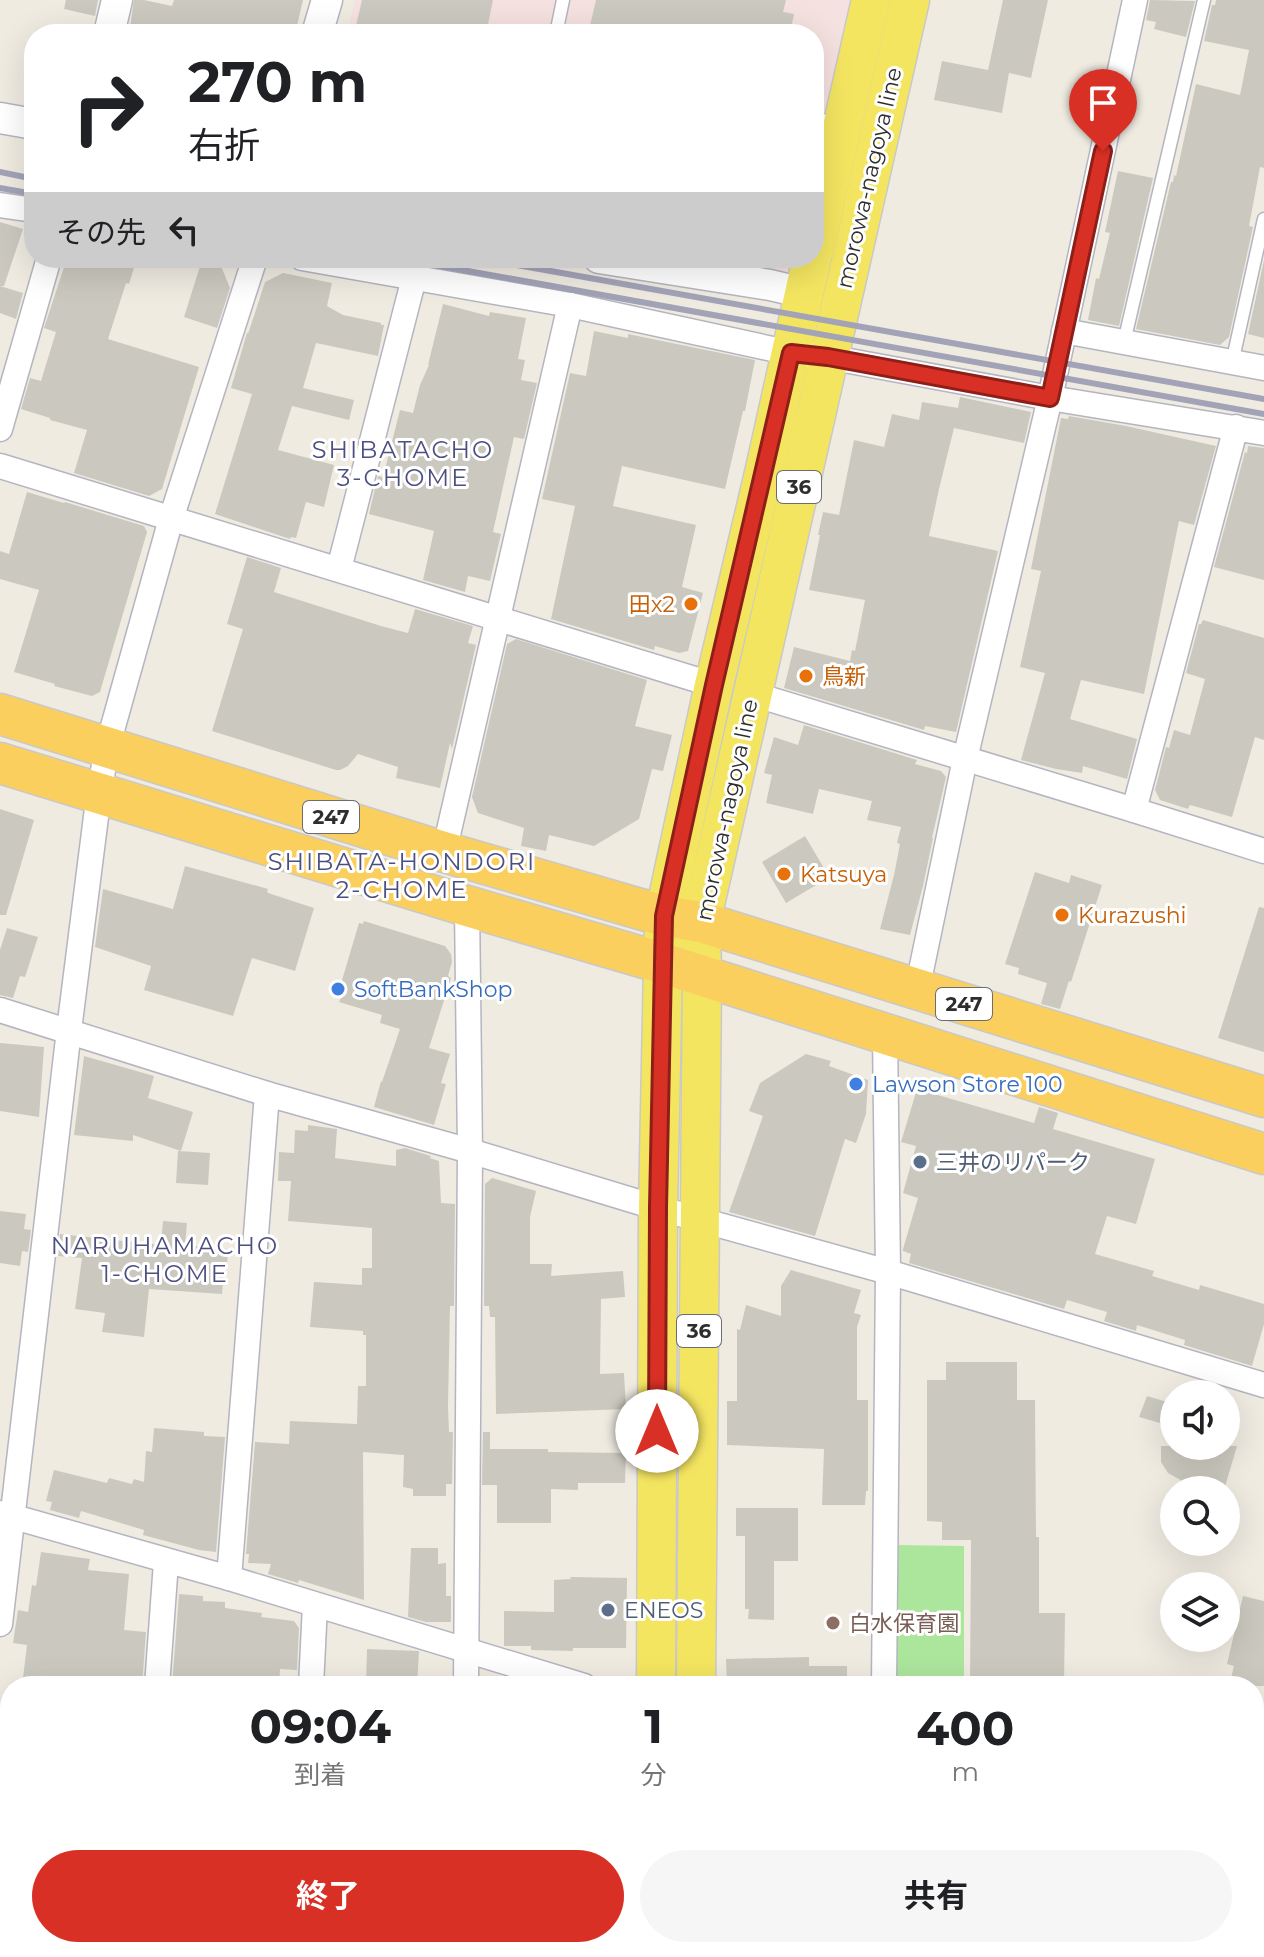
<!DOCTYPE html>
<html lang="ja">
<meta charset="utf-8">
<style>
:root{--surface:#fff;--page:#f6f6f6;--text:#202124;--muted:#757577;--accent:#d93025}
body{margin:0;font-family:Montserrat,"Noto Sans JP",sans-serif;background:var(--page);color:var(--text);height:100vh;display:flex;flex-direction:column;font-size:30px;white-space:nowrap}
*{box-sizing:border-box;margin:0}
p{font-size:26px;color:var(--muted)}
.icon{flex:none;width:44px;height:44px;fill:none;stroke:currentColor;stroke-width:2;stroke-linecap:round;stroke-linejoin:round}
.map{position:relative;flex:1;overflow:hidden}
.details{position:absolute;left:0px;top:1676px;width:1264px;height:282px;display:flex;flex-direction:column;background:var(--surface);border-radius:32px 32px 0 0;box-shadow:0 8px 32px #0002}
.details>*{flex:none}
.top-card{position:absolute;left:24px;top:24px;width:800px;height:244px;border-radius:32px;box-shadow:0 8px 32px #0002;background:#fff;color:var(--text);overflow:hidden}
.fabs{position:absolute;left:1160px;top:1380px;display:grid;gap:16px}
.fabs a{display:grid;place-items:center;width:80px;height:80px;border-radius:50%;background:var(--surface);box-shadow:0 8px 32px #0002;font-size:40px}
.pin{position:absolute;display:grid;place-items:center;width:68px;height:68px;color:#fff;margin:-82px -34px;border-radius:50% 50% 50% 0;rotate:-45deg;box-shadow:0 0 8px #0007}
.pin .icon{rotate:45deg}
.me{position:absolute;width:88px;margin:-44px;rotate:0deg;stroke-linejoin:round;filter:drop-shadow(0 0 6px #0008)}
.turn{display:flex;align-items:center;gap:28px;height:168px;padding:0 32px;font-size:36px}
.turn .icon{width:104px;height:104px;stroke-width:2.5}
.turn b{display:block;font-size:56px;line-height:68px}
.then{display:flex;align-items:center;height:76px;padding:0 32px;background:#0003;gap:16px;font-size:30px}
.eta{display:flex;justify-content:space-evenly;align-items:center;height:136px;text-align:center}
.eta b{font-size:48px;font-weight:700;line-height:56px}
.cta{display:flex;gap:16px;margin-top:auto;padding:16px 32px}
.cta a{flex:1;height:92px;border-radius:48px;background:var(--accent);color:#fff;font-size:32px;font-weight:700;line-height:92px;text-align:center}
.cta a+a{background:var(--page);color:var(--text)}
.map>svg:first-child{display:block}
.education{fill:#f0ead1}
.medical{fill:#f5e1df}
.green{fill:#ace69d}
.building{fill:#cbc9bf}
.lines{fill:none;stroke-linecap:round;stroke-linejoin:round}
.service-casing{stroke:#b4b5c1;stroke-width:15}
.minor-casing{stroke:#b4b5c1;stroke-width:27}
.tertiary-casing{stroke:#b4b5c1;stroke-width:33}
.primary-casing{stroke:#c9c9c9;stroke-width:41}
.trunk-casing{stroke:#c9c9c9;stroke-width:43}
.service{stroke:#fff;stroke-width:12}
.minor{stroke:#fff;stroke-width:24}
.tertiary{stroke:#fff;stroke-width:30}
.primary{stroke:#f4e561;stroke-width:38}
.trunk{stroke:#facf5e;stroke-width:40}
.rail{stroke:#a3a3b8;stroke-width:6}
.route-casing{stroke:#8d1f18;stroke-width:20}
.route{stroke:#d93025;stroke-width:14}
.food-dot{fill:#e8710a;stroke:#fff;stroke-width:3}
.shop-dot{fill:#3f7fe0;stroke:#fff;stroke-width:3}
.service-dot{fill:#5c6f8a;stroke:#fff;stroke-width:3}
.education-dot{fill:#8d6e63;stroke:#fff;stroke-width:3}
.labels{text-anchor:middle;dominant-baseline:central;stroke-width:6;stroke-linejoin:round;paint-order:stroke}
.shield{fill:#fff;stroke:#6d6d6d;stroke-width:2}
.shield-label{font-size:20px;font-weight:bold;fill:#2e2e2e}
.street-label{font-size:22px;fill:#2e2e2e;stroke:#fff}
.food-label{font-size:22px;fill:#c56008;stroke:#fff;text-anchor:start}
.shop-label{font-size:22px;fill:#366cbe;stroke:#fff;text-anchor:start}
.service-label{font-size:22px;fill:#4e5e75;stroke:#fff;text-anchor:start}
.education-label{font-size:22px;fill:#785e54;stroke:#fff;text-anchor:start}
.neighbourhood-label{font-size:24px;letter-spacing:2px;fill:#4c4f81;stroke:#fff}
</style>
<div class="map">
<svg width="1264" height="1957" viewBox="0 0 1264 1957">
<rect width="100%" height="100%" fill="#efebe1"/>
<path class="education" d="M1254 1900 1264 1903V1957H903V1948H1254Z"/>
<g class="medical">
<path d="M355 0H861L814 212V34H347Z"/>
<path d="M684 258H804L799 281Z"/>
</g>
<path class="green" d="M896 1545 964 1546V1686H893Z"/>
<g class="building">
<path d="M66 0H98L95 16 64 9Z"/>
<path d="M134 0H144L172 6 174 0H303L295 34H129Z"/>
<path d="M362 0H493L486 34H354Z"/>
<path d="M596 0H786L783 12 794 14 790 34H588Z"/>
<path d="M1003 0H1048L1031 78 1009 73 1002 113 934 100 942 61 988 70Z"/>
<path d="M1150 0 1195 1 1186 37 1154 29 1156 22 1146 20Z"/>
<path d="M1216 0H1264V168L1260 167 1249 226 1253 227 1229 337 1220 345 1136 329 1171 182H1173L1174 175 1176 176 1196 84 1240 95 1249 50 1204 41 1212 5H1215Z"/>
<path d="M1118 171 1153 178 1119 326 1088 320 1096 278 1099 279 1110 233 1105 232Z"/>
<path d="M0 222 23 229 4 286H0Z"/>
<path d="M67 258H137L129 284 126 283 108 339 199 367 162 489 149 496 74 473 87 430 50 420V418L21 409 30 378 41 381 56 332 44 328Z"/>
<path d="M202 260 221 266 230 288 217 328 184 317Z"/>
<path d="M1264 260V338L1248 334Z"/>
<path d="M283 273 332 283 327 306 343 315 381 323V325H384L378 356 316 343 303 388 354 400 349 420 292 406 278 450 334 465 324 507 306 502 296 538 291 537 290 539 215 514 252 394 231 388 246 336 247 332 248 334 265 282Z"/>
<path d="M0 286 23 293 16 319 0 313Z"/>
<path d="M443 304 489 316 490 312 526 318 518 359 525 360 521 380 537 383 524 439 514 437 493 532 501 534 490 581 468 576 465 592 423 580 434 531 369 514 378 476 383 477 400 410 413 413 420 385 429 365H428Z"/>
<path d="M594 331 628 338V334L755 360 745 411H743L725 489 622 466 613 506 696 525 682 587 703 593 688 651 679 653 655 646 654 650 551 619 575 506 542 499 570 373 586 376Z"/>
<path d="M960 397 1031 412 1024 443 954 428 939 489 929 536 998 551 956 732 925 726 924 730 784 688 794 647 850 661 852 650 855 651 865 600 809 590 820 535H818L823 512 839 515 854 440 884 447 892 414 919 420 922 402 958 408Z"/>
<path d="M1069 416 1126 426 1216 446 1194 525 1179 521 1144 694 1081 680 1070 719 1137 739 1127 779 1083 766 1082 773 1056 769 1021 760 1045 673 1020 667 1041 571 1031 569 1061 418 1068 419Z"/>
<path d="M1248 446 1264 448V580L1214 567 1245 452 1247 453Z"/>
<path d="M27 492 64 503 65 502 144 526 147 532 100 692 92 696 54 686 55 684 14 672 39 590 0 579V551L9 554Z"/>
<path d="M247 557 281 568 274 592 381 626 408 633 415 609 473 626 468 643 476 645 452 749 450 743 440 788 396 778 398 767 358 754 348 766 340 770H336L212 731 243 629 227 624Z"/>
<path d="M1203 620 1264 638V740L1255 737 1232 817 1190 805 1188 809 1160 800 1155 790 1166 747 1169 748 1174 730 1190 735 1205 679 1186 673 1199 624H1201Z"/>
<path d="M516 639 647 680 635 726 672 735 663 771 652 769 639 819 594 846 549 835 546 851 521 846 524 828 478 813 472 797 507 644Z"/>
<path d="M804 725 917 760 915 764 941 771 946 777 932 838H933L923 886 910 935 880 929 894 875 900 844 897 843 901 827 867 820 872 801 819 789 813 814 766 803 772 775 764 773 774 737 798 745Z"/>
<path d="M0 809 34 820 6 915H0Z"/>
<path d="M805 836 825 870 819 873 823 881 786 903 762 862Z"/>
<path d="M185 866 268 889 267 892 271 894 314 908 295 971 252 958 233 1016 144 990 151 966 95 947 103 889 173 909Z"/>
<path d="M1035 872 1069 883 1071 875 1102 885 1071 982 1069 981 1060 1009 1041 1004 1047 983 1018 974 1019 968 1005 964Z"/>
<path d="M1259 907 1264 908V1052L1218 1038Z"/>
<path d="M364 921 445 946 451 954 452 962 448 976 451 978 429 1048 450 1054 441 1083 446 1084 434 1125 374 1107 381 1081 382 1082 400 1029 380 1023 382 1015 339 1002 341 998 337 997 359 923 363 924Z"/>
<path d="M7 928 38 937 25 977 20 976 13 998 0 995V950Z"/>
<path d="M0 1043 44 1047 39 1117 0 1111Z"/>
<path d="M806 1054 831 1061 829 1066 868 1080 866 1114 856 1143 845 1139 815 1236 729 1212 763 1116 749 1111 760 1083Z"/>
<path d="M84 1056 154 1076 148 1098 193 1112 181 1151 133 1135V1141L74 1135Z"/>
<path d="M917 1089 1034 1123 1039 1107 1058 1113 1053 1129 1155 1159 1136 1224 1107 1216 1095 1254 1154 1271 1152 1276 1199 1290 1200 1285 1264 1304V1324L1252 1366 1184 1345 1185 1340 1137 1325 1136 1331 1104 1321 1107 1312 1067 1300 1064 1309 909 1263 911 1254 903 1251V1249L918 1198 903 1193 916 1146 901 1142Z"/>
<path d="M308 1125 337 1129 335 1158 396 1166V1150L405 1148 431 1156 430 1158 439 1161 441 1203 455 1204 454 1306H450L448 1406 449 1432H453L452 1484H446V1496H413V1489L403 1487 404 1455 363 1452 364 1600 299 1580 298 1583 268 1574 271 1564 248 1563 249 1554H246L255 1442 289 1444 290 1421 357 1424 358 1386H366V1335H363V1331L310 1327 314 1282 362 1285V1268H372V1228L288 1221 291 1181H278L279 1152 294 1153 295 1130 308 1131Z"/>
<path d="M178 1151 210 1153 208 1185 176 1183Z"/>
<path d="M492 1178 536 1191 530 1217V1264H552L551 1276 623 1271 625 1297 601 1299 600 1374 624 1373 626 1409 496 1414 495 1317H490L489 1306H484L485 1184Z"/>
<path d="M0 1211 26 1214 24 1229 31 1230 28 1252 22 1251 20 1266 0 1263Z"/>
<path d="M163 1221 187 1223 185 1245 228 1249 227 1268H224L222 1294 149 1289 144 1337 102 1332 105 1313 75 1309 82 1258 58 1256 60 1234 161 1245Z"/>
<path d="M791 1270 861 1290 854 1313 861 1315 857 1327V1400H868V1491H866L865 1505H822L824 1449 727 1445V1401H737V1329L740 1330 746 1305 781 1316V1286Z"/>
<path d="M946 1362H1017V1400H1035L1036 1537H1039V1613H1065L1064 1686H970L971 1540H942V1522L927 1521V1380H946Z"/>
<path d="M1147 1396 1174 1404V1427L1139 1417Z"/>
<path d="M154 1428 204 1432V1436L225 1437 216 1552 199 1550 143 1535 144 1530 81 1511 79 1518 50 1510 52 1502 46 1501 54 1470 107 1483 109 1478 132 1484 134 1479 144 1482 146 1451 152 1452Z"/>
<path d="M483 1432H490V1449H548V1452L626 1453 625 1483H578V1490L551 1489V1523H497V1485H482Z"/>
<path d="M1161 1446H1237L1224 1490 1201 1488 1186 1483 1168 1473 1161 1462Z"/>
<path d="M736 1508H798V1561H774V1620L748 1619 749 1609H745V1536H736Z"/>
<path d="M411 1548H438V1564L446 1563V1596H451V1622H426L408 1617Z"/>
<path d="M41 1552 90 1559 88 1570 129 1574 124 1630 146 1632 142 1686H22L27 1645 13 1643 18 1610 28 1612 32 1585 36 1586Z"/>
<path d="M570 1577 627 1578 626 1648H573V1651L531 1650V1646H504V1611L554 1612V1580L571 1579Z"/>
<path d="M179 1594 203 1596V1601L225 1602V1608L262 1613 261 1617 294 1621 299 1628 297 1670 280 1669 279 1686H172Z"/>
<path d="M1243 1596 1264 1601V1686H1229L1234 1666 1227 1664Z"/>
<path d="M367 1649 419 1651 417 1686H366Z"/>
<path d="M809 1657V1666H847V1686H727L726 1659Z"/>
</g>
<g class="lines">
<g class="service-casing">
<g id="service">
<path d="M556 34 563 0"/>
<path d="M814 118 840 124"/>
<path d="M1124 342 1204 0"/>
<path d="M1232 363 1264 219"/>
</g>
</g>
<g class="minor-casing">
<g id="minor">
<path d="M0 205 34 210"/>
<path d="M302 258 570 305 791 353 828 357 1050 398 1264 433"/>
<path d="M1064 331 1264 368"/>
<path d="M0 429 49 258"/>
<path d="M0 466C237 540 476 610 714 685"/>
<path d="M339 569 414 278"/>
<path d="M753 694 1134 810 1264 851"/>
<path d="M1134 810 1236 427"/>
<path d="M444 852 570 305"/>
<path d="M917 990 965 759 1050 398 1135 0"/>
<path d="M0 1010 267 1094 470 1151 658 1208 888 1272 1264 1385"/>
<path d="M0 1513 229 1578 584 1686"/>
<path d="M229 1578 267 1094"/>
<path d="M0 1624 69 1030 99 793 107 748 171 519 255 258"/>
<path d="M157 1686 166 1562"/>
<path d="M311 1686 315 1605"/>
<path d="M466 1686 470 1151 467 906"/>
<path d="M884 1686 888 1272 885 1034"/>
<path d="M1254 1885 1264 1889"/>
<path d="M467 1948V1957"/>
<path d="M135 1957 136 1948"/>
<path d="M300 1957 301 1948"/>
<path d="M882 1957V1948"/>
</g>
</g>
<g class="tertiary-casing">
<g id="tertiary">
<path d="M109 34 117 0"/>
<path d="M317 34 327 0"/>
<path d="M0 118 34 124"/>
<path d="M599 258 770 285 804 293"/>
</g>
</g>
<g class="primary-casing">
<g id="primary">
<path d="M814 251 871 0"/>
<path d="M656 1686 658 1208 664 916 714 685 765 469 812 258"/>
<path d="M696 1686 702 976 701 922 910 0"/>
<path d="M655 1957V1948"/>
<path d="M693 1957 694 1948"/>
</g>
</g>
<g class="trunk-casing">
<g id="trunk">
<path d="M0 714 444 852 664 916 701 922 1264 1097"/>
<path d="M0 763 467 906 662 963 1264 1154"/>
</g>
</g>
<use href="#service" class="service"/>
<use href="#minor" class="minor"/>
<use href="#tertiary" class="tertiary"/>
<use href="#primary" class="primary"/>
<use href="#trunk" class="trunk"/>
<g class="rail">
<path d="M0 172 34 179"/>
<path d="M0 188 34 194"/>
<path d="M396 258 1264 414"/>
<path d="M478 258 1264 399"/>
</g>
</g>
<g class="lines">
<g class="route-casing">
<path id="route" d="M657 1431 658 1208 664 916 714 685 791 353 828 357 1050 398 1103 151"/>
</g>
<use href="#route" class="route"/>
</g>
<g class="food-dot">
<circle cx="691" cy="604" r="8"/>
<circle cx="806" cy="676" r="8"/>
<circle cx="784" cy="874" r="8"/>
<circle cx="1062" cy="915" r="8"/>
</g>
<g class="shop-dot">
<circle cx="338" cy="989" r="8"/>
<circle cx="856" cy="1084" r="8"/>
</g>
<g class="service-dot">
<circle cx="920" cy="1162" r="8"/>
<circle cx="608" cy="1610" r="8"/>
</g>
<circle class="education-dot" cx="833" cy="1623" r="8"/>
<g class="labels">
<g class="shield">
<rect x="777" y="471" width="44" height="32" rx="6"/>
<rect x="303" y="801" width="56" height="32" rx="6"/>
<rect x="936" y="988" width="56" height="32" rx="6"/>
<rect x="677" y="1315" width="44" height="32" rx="6"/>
</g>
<g class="shield-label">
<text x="799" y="487">36</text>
<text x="331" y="817">247</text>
<text x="964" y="1004">247</text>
<text x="699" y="1331">36</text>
</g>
<g class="street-label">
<text transform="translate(869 178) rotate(-77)">morowa-nagoya line</text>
<text transform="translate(727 810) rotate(-78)">morowa-nagoya line</text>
</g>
<g class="food-label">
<text x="675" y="604" text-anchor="end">田x2</text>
<text x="822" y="676">鳥新</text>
<text x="800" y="874">Katsuya</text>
<text x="1078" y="915">Kurazushi</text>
</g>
<g class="shop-label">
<text x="354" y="989">SoftBankShop</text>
<text x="872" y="1084">Lawson Store 100</text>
</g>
<g class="service-label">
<text x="936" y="1162">三井のリパーク</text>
<text x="624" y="1610">ENEOS</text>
</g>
<g class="education-label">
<text x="849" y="1623">白水保育園</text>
</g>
<g class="neighbourhood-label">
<text x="403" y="449">SHIBATACHO<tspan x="403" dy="28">3-CHOME</tspan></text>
<text x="402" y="861">SHIBATA-HONDORI<tspan x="402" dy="28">2-CHOME</tspan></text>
<text x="165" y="1245">NARUHAMACHO<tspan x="165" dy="28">1-CHOME</tspan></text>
</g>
</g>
</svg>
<div class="fabs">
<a><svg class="icon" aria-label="sound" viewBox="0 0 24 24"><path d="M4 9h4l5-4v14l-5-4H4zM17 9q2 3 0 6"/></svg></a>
<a><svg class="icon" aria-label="search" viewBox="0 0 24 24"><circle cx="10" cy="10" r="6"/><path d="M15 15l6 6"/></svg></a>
<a><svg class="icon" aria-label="layers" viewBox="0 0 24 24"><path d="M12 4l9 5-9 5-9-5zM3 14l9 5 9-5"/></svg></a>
</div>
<div class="pin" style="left:1103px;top:151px;background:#d93025"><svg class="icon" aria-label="arrive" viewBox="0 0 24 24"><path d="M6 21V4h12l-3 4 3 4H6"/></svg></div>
<svg class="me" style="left:657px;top:1431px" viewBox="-20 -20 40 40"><circle r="19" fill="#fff"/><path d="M0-13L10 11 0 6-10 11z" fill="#d93025"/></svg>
<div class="top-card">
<div class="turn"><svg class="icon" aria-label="right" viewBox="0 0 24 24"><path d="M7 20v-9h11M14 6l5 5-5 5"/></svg><div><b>270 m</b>右折</div></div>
<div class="then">その先<svg class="icon" aria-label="left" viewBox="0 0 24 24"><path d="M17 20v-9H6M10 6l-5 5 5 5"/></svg></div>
</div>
<section class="details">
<div class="eta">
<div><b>09:04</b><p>到着</p></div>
<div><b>1</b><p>分</p></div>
<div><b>400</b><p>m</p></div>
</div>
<div class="cta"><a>終了</a><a>共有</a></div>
</section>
</div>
